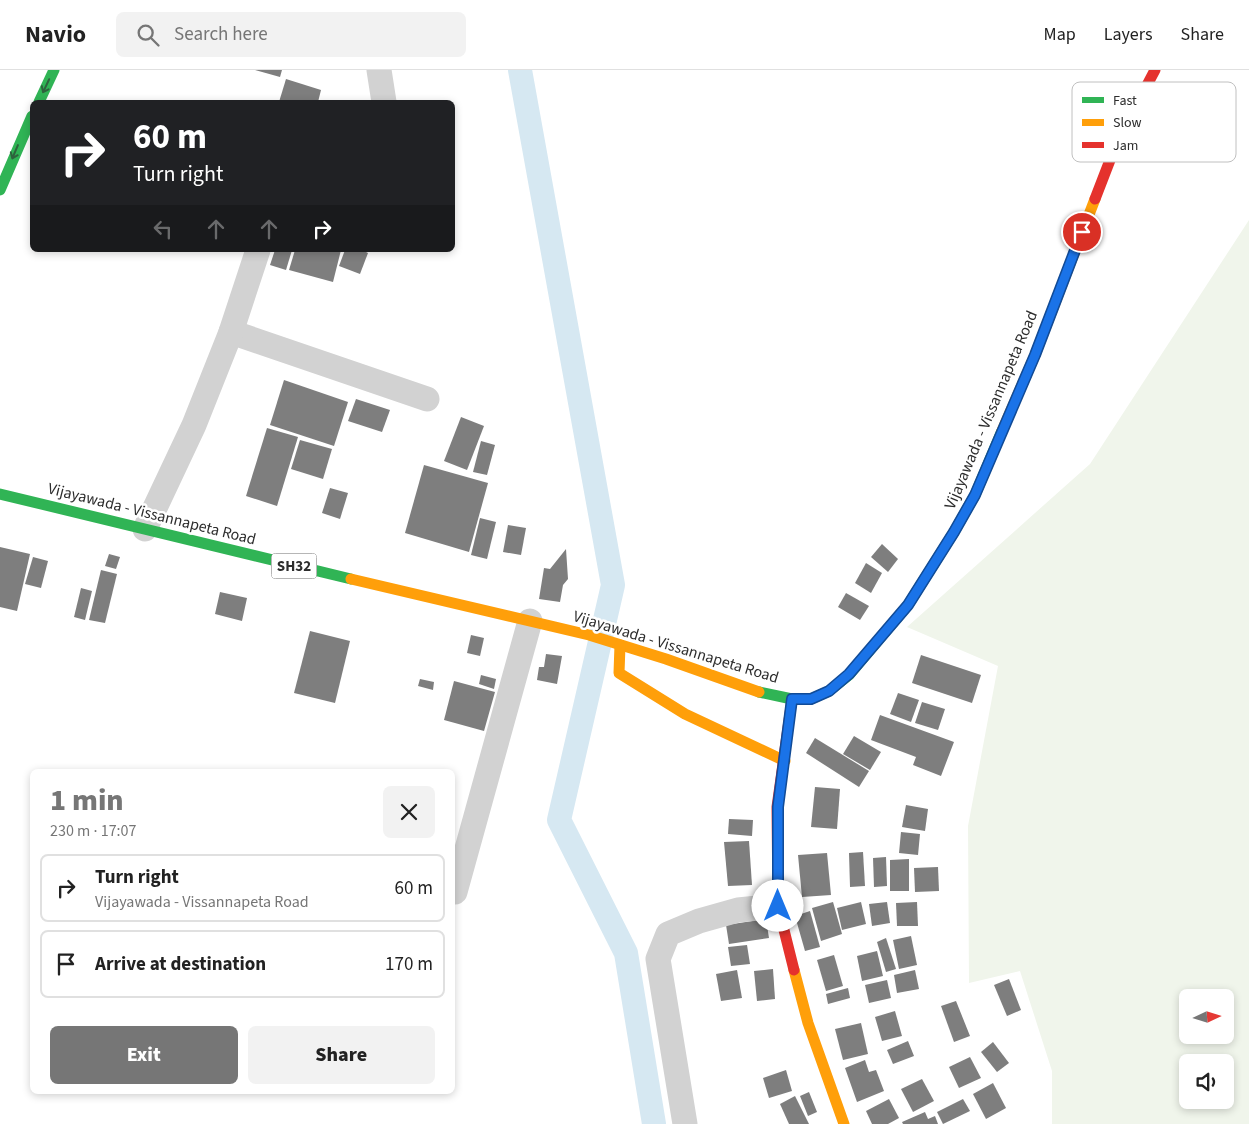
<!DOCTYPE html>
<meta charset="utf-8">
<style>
:root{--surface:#fff;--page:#f2f2f2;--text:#222;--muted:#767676;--line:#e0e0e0;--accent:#767676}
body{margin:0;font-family:"Source Sans 3",sans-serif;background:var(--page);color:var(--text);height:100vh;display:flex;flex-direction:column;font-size:19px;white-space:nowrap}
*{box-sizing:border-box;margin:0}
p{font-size:16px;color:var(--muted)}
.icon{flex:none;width:28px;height:28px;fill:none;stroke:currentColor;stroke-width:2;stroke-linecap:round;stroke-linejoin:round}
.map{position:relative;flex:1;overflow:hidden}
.drawer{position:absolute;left:30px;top:699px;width:425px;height:325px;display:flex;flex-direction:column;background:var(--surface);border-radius:8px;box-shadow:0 2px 8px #0003}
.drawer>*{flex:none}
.top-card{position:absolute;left:30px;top:30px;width:425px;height:152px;border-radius:8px;box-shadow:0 2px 8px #0003;background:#202124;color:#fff;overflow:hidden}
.needle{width:32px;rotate:86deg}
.buttons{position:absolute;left:1179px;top:919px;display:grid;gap:10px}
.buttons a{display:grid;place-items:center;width:55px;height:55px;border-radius:8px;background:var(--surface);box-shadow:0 2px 8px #0003;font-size:25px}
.pin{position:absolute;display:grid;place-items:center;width:42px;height:42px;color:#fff;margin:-21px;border:2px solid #fff;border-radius:50%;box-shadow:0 1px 5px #0007}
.me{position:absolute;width:55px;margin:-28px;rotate:0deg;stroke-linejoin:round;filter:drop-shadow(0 0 4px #0008)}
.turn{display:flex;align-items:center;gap:18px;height:105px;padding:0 20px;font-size:22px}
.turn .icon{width:65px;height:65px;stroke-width:2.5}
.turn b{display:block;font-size:35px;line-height:42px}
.lanes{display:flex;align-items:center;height:48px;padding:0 20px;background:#0003;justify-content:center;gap:25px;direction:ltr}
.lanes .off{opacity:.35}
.round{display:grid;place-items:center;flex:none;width:52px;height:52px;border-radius:8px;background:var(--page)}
.headline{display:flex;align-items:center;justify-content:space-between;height:85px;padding:0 20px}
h1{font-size:30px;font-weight:800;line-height:38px;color:var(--accent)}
.cta{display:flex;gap:10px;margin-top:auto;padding:10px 20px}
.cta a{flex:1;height:58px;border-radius:8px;background:var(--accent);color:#fff;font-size:20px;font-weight:800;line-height:58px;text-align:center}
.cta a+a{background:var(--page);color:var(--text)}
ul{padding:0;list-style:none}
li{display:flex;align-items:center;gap:15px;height:68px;margin:0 10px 8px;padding:0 10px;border:2px solid var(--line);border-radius:8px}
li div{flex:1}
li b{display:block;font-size:19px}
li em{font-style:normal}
header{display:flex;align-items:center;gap:30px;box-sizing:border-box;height:70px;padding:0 25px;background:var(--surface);border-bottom:1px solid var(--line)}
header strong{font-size:24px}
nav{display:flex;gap:28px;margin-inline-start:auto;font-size:18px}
.search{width:350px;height:45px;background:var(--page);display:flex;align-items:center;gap:12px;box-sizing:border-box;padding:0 18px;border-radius:8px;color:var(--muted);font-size:19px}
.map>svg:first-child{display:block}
.green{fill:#f0f5eb;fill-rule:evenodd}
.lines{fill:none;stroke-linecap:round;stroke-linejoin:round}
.canal{stroke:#d6e8f2;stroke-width:24}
.building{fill:#7e7e7e}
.street{stroke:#d2d2d2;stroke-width:25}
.fast{stroke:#30b455;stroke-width:11}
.slow{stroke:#ff9f0a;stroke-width:11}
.jam{stroke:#e5322d;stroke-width:11}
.oneway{stroke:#2e633d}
.route-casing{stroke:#114b97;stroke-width:12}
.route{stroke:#1a73e8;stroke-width:9}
.labels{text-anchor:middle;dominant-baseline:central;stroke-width:5;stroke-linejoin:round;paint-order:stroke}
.shield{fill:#fff;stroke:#6c6c6c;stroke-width:1}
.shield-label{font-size:15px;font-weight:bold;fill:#2d2d2d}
.street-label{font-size:16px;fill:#2d2d2d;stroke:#fff}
.key{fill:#fff;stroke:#c0c0c0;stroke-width:1}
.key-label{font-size:14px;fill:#2d2d2d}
</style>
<header>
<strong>Navio</strong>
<div class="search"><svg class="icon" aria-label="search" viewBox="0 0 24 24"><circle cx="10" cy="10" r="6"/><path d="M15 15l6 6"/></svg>Search here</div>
<nav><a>Map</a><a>Layers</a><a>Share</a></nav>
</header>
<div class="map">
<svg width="1249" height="1054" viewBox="0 0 1249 1054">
<rect width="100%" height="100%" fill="#fff"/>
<path class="green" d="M1249 150V1054H1052V1001L1020 901 969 913 968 756 998 596 907 557 1090 394ZM1188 928H1225V965H1188ZM1188 992H1225V1030H1188Z"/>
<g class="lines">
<path class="canal" d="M520 0 613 515 559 750 626 883 654 1054"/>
</g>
<g class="building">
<path d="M255 0H282L280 7Z"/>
<path d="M286 9 321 20 318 32H279Z"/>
<path d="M275 180H292L286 200 270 195Z"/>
<path d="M295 180H341L333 212 289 200Z"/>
<path d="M345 180H362L368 183 360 204 339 196Z"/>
<path d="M284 310 348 332 334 376 270 355Z"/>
<path d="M356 329 390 340 382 362 348 351Z"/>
<path d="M461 347 484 356 467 400 444 391Z"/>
<path d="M267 358 298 367 277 436 246 426Z"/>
<path d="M300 370 332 379 323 409 291 399Z"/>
<path d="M481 371 495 375 487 405 473 402Z"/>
<path d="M424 395 488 413 469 482 405 463Z"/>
<path d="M330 418 348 423 340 449 322 443Z"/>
<path d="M480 448 496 452 487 489 471 485Z"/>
<path d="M508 455 526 458 521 485 503 482Z"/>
<path d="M882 474 898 489 888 502 871 487Z"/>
<path d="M0 477 30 484 17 541 0 537Z"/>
<path d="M566 479 568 509 563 515 560 532 539 529 544 498 550 499Z"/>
<path d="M109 484 120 487 116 499 105 496Z"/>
<path d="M33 487 48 491 41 518 25 514Z"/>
<path d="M866 493 882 503 871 523 855 513Z"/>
<path d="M101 500 117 504 105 553 89 550Z"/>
<path d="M81 518 92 521 85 550 74 547Z"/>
<path d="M220 522 247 528 242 551 215 544Z"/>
<path d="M846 523 869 536 860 550 838 537Z"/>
<path d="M310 561 350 571 335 633 294 623Z"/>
<path d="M471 565 484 568 480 586 467 583Z"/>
<path d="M546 584 562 586 557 614 537 610 539 597H544Z"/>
<path d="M921 585 981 605 972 633 912 613Z"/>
<path d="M481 605 496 609 494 619 479 614Z"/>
<path d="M420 609 434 612 433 620 418 616Z"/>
<path d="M454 611 495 622 484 661 444 650Z"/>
<path d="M898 623 919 630 911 652 890 644Z"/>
<path d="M922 632 945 639 938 660 915 653Z"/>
<path d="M880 645 954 672 941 706 913 695 916 687 871 670Z"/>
<path d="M854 666 881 682 870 700 843 684Z"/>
<path d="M815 668 869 701 859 717 806 683Z"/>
<path d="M815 717 840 719 837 759 811 757Z"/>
<path d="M906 735 928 739 925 761 902 757Z"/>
<path d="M729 749 753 750 752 766 728 764Z"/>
<path d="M901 762 920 764 918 785 899 783Z"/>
<path d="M749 771 752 815 728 816 724 772Z"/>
<path d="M863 782 865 816 850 817 849 783Z"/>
<path d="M827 783 831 825 802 827 798 785Z"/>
<path d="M886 787 887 816 874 817 873 788Z"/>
<path d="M909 789V821H890V790Z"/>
<path d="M938 797 939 821 915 822 914 798Z"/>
<path d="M833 832 842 864 821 871 812 838Z"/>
<path d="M861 832 866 854 842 860 837 838Z"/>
<path d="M887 832 890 853 872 856 869 834Z"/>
<path d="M917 832 918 856H897L896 833Z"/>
<path d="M810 841 820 877 805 881 795 846Z"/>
<path d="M766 849 769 868 729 874 726 855Z"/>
<path d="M911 866 917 895 899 899 893 870Z"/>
<path d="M886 868 896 899 886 902 877 872Z"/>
<path d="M747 875 750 894 731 896 728 877Z"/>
<path d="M877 881 883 906 862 911 857 886Z"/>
<path d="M834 885 843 916 826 921 817 890Z"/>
<path d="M773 899 775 929 757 931 754 901Z"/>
<path d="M737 900 742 928 721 931 716 904Z"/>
<path d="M915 900 919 919 897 923 894 905Z"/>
<path d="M1009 909 1021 940 1007 946 994 915Z"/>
<path d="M887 910 891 928 869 933 865 915Z"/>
<path d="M848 918 850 928 828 934 826 924Z"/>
<path d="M956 931 970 966 954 972 941 936Z"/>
<path d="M895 941 902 966 882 971 875 947Z"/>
<path d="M861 953 868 984 843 990 835 959Z"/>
<path d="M908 971 914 986 893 994 887 980Z"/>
<path d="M993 972 1009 993 997 1002 981 982Z"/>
<path d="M970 987 981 1008 959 1018 949 997Z"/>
<path d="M865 990 869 1002 876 1000 884 1021 857 1032 845 998Z"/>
<path d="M786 1000 792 1021 769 1028 763 1008Z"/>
<path d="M922 1009 934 1031 913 1042 901 1019Z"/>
<path d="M993 1013 1006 1038 986 1049 973 1024Z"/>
<path d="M809 1022 817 1042 808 1046 800 1026Z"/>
<path d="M795 1026 809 1054H789L780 1034Z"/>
<path d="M889 1029 899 1048 888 1054H872L866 1041Z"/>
<path d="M963 1029 970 1041 943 1054 937 1042Z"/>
<path d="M925 1042 928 1049 935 1046 938 1054H903L902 1052Z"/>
</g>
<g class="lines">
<g class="street">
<path d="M379 0 384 32"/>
<path d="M231 262 427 329"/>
<path d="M145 459 194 355 231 262 258 180"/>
<path d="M455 822 530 551"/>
<path d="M685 1054 658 889 668 864 699 851 738 840 778 836"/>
</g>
<g class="fast">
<path d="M39 32 54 0"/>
<path d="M0 120 32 46"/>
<path d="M0 424 351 509"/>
<path d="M759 622 792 629H811L829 621 849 605 908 535 954 462 975 425 1002 361"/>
</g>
<g class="slow">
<path d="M1002 361 1035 285 1095 129"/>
<path d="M351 509 589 565 666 589 759 622"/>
<path d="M620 575 619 603 685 644 785 691"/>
<path d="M794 900 808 953 844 1054"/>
</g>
<g class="jam">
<path d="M1095 129 1117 72 1155 0"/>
<path d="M792 629 777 737 778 836 794 900"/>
</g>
</g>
<defs><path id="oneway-shaft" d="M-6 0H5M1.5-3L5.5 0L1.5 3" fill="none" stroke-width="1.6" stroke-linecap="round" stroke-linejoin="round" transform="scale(1.25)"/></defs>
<g class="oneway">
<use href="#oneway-shaft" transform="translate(46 16) rotate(115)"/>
<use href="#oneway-shaft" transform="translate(15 82) rotate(113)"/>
</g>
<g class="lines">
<g class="route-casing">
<path id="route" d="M778 836V737L792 629H811L829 621 849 604 908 535 954 462 975 425 1035 285 1082 162"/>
</g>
<use href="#route" class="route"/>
</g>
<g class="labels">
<rect class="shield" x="271.5" y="483.5" width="45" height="25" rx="4"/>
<g class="shield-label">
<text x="294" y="496">SH32</text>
</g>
<g class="street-label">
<text transform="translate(991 340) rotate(-67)">Vijayawada - Vissannapeta Road</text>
<text transform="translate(152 444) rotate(14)">Vijayawada - Vissannapeta Road</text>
<text transform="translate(676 577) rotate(17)">Vijayawada - Vissannapeta Road</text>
</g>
</g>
<rect x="1072" y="12" width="164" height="80" rx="8" class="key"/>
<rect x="1082" y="27" width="22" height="6" fill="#30b455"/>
<rect x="1082" y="49" width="22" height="7" fill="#ff9f0a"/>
<rect x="1082" y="72" width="22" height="6" fill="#e5322d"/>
<g class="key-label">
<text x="1113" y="35">Fast</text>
<text x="1113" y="57">Slow</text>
<text x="1113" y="80">Jam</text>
</g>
</svg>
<div class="buttons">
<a><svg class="needle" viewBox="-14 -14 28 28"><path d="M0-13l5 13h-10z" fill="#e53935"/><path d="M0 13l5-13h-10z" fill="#767676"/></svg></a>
<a><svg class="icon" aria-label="sound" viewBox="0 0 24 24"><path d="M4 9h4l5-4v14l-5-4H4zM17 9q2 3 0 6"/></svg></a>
</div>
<div class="pin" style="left:1082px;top:162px;background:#d93025"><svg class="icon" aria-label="arrive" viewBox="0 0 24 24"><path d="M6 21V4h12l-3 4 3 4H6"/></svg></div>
<svg class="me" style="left:778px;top:836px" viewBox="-20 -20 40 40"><circle r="19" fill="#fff"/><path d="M0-13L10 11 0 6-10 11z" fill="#1a73e8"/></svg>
<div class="top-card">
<div class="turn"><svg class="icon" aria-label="right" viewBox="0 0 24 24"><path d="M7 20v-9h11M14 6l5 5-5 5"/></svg><div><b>60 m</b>Turn right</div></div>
<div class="lanes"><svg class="icon off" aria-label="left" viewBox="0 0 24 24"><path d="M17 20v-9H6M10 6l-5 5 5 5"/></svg><svg class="icon off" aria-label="ahead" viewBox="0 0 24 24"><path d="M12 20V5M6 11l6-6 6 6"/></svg><svg class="icon off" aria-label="ahead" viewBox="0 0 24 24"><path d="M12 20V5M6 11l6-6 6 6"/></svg><svg class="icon" aria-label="right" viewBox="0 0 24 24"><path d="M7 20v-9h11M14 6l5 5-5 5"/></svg></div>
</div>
<section class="drawer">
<div class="headline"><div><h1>1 min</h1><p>230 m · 17:07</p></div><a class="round"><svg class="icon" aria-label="close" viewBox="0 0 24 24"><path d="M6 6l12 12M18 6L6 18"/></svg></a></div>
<ul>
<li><svg class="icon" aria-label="right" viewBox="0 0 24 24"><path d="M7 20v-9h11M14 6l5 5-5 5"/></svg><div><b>Turn right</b><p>Vijayawada - Vissannapeta Road</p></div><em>60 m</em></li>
<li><svg class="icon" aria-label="arrive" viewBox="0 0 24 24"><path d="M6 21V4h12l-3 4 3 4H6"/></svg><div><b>Arrive at destination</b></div><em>170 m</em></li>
</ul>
<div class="cta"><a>Exit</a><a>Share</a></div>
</section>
</div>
